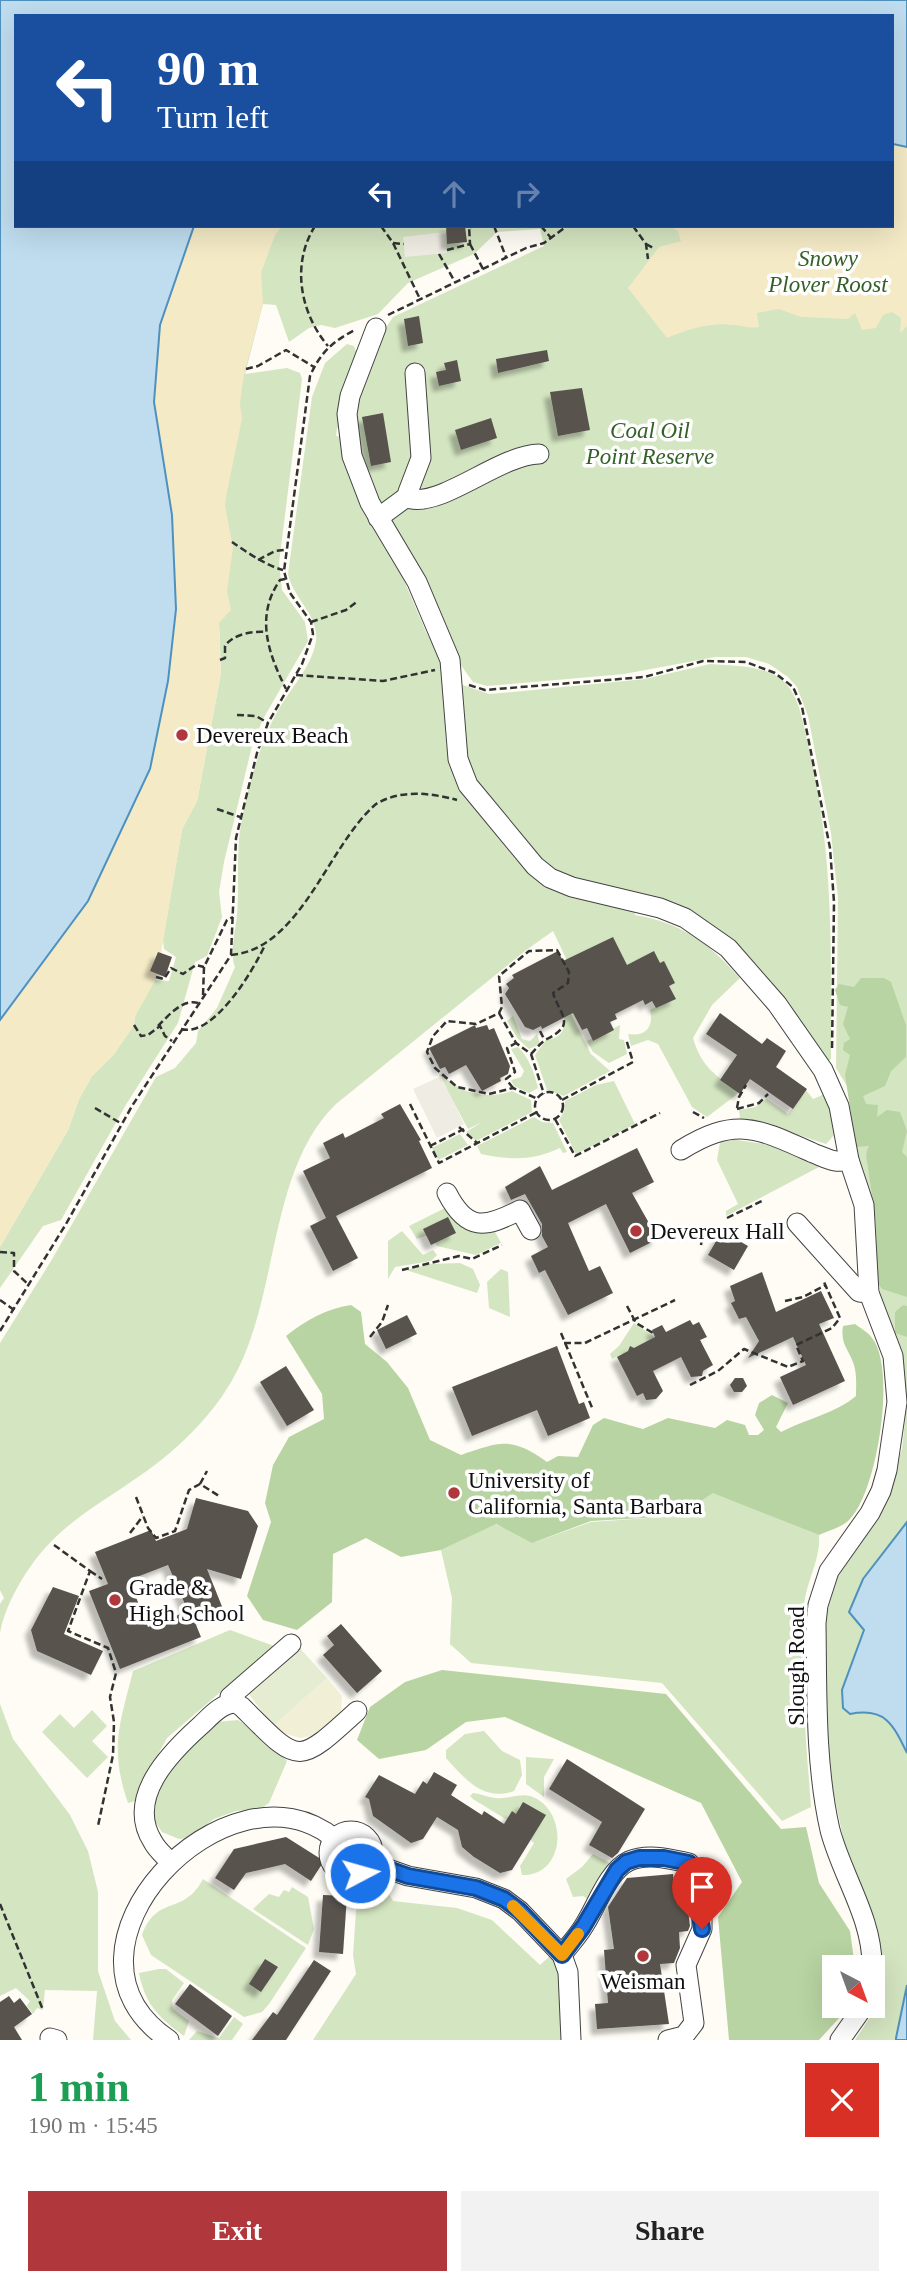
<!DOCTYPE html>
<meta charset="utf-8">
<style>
:root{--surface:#fff;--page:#f2f2f2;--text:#222;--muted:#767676;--accent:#b0383d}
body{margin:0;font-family:Georgia,serif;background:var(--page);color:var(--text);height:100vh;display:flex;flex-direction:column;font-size:26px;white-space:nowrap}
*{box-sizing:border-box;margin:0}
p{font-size:23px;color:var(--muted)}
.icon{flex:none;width:38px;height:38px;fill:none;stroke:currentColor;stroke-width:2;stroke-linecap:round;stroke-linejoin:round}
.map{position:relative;height:2040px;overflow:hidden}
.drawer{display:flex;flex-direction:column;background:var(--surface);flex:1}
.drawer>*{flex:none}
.hud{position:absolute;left:14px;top:14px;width:880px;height:214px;border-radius:0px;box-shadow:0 7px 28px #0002;background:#1a4fa0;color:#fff;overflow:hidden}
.needle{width:46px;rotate:139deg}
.controls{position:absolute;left:822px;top:1955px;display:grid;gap:14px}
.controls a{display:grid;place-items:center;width:63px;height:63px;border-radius:0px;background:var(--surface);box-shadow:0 7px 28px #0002;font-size:35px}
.pin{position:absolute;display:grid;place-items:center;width:60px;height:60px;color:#fff;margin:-72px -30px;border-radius:50% 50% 50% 0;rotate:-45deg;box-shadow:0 0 7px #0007}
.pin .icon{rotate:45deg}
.me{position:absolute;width:77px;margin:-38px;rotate:84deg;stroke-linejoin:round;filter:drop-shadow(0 0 5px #0008)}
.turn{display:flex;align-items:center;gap:24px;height:147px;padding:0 28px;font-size:32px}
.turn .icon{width:91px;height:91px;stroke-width:2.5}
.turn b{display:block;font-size:49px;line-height:60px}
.lanes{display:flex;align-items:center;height:66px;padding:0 28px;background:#0003;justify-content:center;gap:35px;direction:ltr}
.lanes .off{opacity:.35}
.round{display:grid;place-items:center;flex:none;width:74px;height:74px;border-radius:0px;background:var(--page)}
.head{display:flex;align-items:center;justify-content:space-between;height:119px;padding:0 28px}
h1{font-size:42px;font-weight:700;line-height:52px;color:#1e9e55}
.button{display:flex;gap:14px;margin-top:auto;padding:14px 28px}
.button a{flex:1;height:80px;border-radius:0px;background:var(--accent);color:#fff;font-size:28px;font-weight:700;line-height:80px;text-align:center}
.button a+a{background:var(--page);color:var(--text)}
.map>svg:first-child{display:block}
.farmland{fill:#f2efd7}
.green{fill:#d4e5c1;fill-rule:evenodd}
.forest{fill:#b8d4a2}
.sand{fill:#f4eac6}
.pitch{fill:#e4edd2}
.plaza{fill:#efece3}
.water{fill:#bfddef;stroke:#4e91be;stroke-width:2}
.building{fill:#58524e;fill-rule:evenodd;filter:url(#shadow)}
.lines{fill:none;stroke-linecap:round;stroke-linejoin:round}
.minor-casing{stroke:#434343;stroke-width:21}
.path{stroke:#323232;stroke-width:2.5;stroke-dasharray:7 3.5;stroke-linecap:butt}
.minor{stroke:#fff;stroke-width:19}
.route-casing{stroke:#114b97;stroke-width:18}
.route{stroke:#1a73e8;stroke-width:12}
.slow{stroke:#f59e0b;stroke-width:12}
.poi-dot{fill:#b0383d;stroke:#fff;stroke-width:2.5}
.labels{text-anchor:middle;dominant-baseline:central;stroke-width:7;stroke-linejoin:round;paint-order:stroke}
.park-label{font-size:23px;font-style:italic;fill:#336127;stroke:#fff}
.poi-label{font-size:23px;fill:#101010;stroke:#fff;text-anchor:start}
.street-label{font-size:23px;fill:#101010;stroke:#fff}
</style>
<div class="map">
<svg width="907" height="2040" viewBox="0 0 907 2040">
<defs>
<filter id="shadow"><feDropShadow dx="-6" dy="6" stdDeviation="2" flood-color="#0004"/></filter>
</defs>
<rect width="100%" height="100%" fill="#fefcf5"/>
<path class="farmland" d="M327 1678 342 1696 341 1716 312 1736 300 1738 279 1732 273 1726Z"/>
<g class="green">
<path d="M0 0H907V2040H855L879 2004 885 1967 873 1916 844 1842 831 1780 823 1682 824 1622 838 1576 877 1521 902 1449 907 1402 892 1329 880 1295 873 1201 853 1145 857 1125 847 1086 836 1068 838 898 831 833 808 716 797 687 788 677 769 664 746 657H715L624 674 487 686 473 682 460 664 360 469 354 412 381 335 393 317 544 246 540 229 497 232 474 254 408 283 378 314 335 328 321 325 309 328 289 342 276 305 263 304 245 374 287 368 300 373 302 379 279 563 282 590 305 622 308 641 263 719 252 746 224 862 219 892 222 917 207 956 195 962 178 1023 127 1103 61 1220 43 1226 0 1288V1247L68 1130 79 1099 92 1076 114 1054 134 1025 135 1016 155 980 169 981 176 957 164 949 163 940 182 829 197 801 221 673 219 623 176 609 0 1020ZM16 16H892V226H16Z"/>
<path d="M347 344 354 346 357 354 343 428H337L336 436 343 437 426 632 444 663 446 743 450 765 471 804 531 874 634 910 635 915C684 924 707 942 740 978L712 1005 693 1038C701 1066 716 1077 740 1092L707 1117 692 1107 658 1044 648 1040 631 1046 628 1034C646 1037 654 1026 650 1010L673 998 666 985 569 1010 591 1054 610 1071 564 1096 547 1090 535 1055 546 1040C575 1036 562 1011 555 993L572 971 553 931 525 951 336 1104C265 1173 281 1304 228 1387 211 1415 185 1441 160 1461 102 1506 53 1521 16 1590 9 1603 2 1619 0 1634V1604L4 1598 0 1590V1343L51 1261 156 1077 175 1068 196 1043 198 1031 217 1008 235 967C229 953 236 930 237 914 239 889 237 864 239 839 243 803 258 748 275 716 287 692 312 668 316 641 319 615 294 600 288 574L312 397 325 363Z"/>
<path d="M710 664C732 666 759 665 778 677 799 690 803 723 808 744 834 852 831 949 831 1059L827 1062 734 944 549 870 484 796 467 765 460 692 463 685 489 694 513 692 645 679Z"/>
<path d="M513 1016 522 1039 530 1041 537 1034 540 1044 529 1049 518 1039 507 1021Z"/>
<path d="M620 1025 619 1039 624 1040 627 1054 609 1063 593 1052 587 1041Z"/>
<path d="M518 1047C530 1059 534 1073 538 1088L529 1093 514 1086 511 1080 521 1077 524 1071 511 1049Z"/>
<path d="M442 1074C460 1094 486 1100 512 1091L531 1100 532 1112 476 1141 466 1132 482 1122 468 1129 439 1075Z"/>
<path d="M614 1081 635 1124 576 1154 559 1120 564 1112 565 1101 596 1085Z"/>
<path d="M805 1089 813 1099 827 1093 835 1134 826 1144 757 1121 740 1119 739 1110 755 1107 767 1099 788 1114Z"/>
<path d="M534 1117 542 1122 553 1123 567 1152 563 1153 560 1148C532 1161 510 1160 481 1154L477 1146Z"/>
<path d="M460 1134 468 1145 438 1160 432 1148Z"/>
<path d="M730 1139 770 1145 819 1167 726 1216V1211L738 1204 717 1160 720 1142Z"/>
<path d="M447 1207 494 1230 501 1243 476 1255 437 1246 430 1234 417 1239 409 1226Z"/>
<path d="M402 1231 423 1255 433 1250 437 1255 431 1261 395 1267 388 1279V1241Z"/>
<path d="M460 1263 473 1269 480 1285 477 1293 406 1270 432 1264Z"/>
<path d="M501 1269 508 1272 510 1317 489 1308 487 1282Z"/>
<path d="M634 1323 656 1338 612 1359 610 1354 619 1346Z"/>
<path d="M713 1492 819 1535C821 1560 805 1583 804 1608 800 1675 806 1741 811 1807L782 1821 662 1683 471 1663 450 1644 452 1598 441 1550 495 1524 535 1542 591 1522 677 1516Z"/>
<path d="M230 1630 274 1646 167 1738 145 1778 139 1800 128 1803C109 1748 120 1724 133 1671Z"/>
<path d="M0 1704 13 1739 70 1815 88 1851 98 1892V1971L115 2021 131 2040H93L97 1991 45 1990 43 2010 37 2008 33 2014 27 2006 30 2001 16 1988 0 1996Z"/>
<path d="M92 1710 107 1726 92 1741 108 1757 87 1778 42 1732 60 1714 74 1728Z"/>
<path d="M238 1720 259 1733 287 1761 269 1803 260 1809 236 1811 214 1819 189 1838 179 1839 162 1832 154 1820 151 1801 156 1783 216 1722Z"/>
<path d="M484 1731 502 1751 520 1760 522 1775 514 1791C483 1802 464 1778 446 1758V1750L465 1734Z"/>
<path d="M526 1757 554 1759 544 1777V1797L526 1784Z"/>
<path d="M473 1793C481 1794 487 1797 495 1798 511 1800 522 1790 537 1799 569 1818 563 1876 522 1875L520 1866 534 1843 512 1823 473 1799 470 1796Z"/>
<path d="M593 1854 613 1865 589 1900 583 1896 573 1897 566 1879 582 1867Z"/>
<path d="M203 1879 306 1948 269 2004 262 2012 244 2017 151 1955 142 1935C157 1894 184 1916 203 1879Z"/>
<path d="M383 1883 393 1901 457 1908 492 1920 540 1965 550 1956 559 1966 562 2040H313L356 1974 353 1955 357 1897Z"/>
<path d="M292 1887 308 1897 314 1929 308 1945 253 1909 269 1894 279 1897 284 1890 289 1892Z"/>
<path d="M159 1969H166L184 1983 172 2000 173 2009 189 2021 184 2036C159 2018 145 2004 139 1973Z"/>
<path d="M234 2017 243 2024 232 2040H189L197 2031 219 2038Z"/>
</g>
<g class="forest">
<path d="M861 978H884L891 982 906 1025V1057L891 1071 885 1086 863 1096 866 1104 878 1105 877 1117 887 1110 900 1112 907 1131 902 1152 907 1157V1297L882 1289 871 1272C883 1241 872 1201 868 1168 867 1158 864 1156 869 1146L855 1147 845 1128 851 1114 845 1075 850 1055 843 1050 844 1043 850 1039 843 1024 848 1007 840 1005 835 990 839 984 854 987Z"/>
<path d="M351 1305 361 1312 365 1344 387 1362 408 1388 430 1440 461 1455C500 1442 511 1436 547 1462L558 1456 578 1457 593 1425 604 1418 643 1429 668 1418 715 1428 727 1420 745 1425 749 1435H758L764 1430 755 1415 759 1403 772 1395 788 1403 776 1427 781 1432C806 1419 836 1413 856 1396 856 1385 857 1376 854 1365 849 1349 840 1345 843 1326L855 1324C860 1328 868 1332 872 1338 897 1368 877 1494 849 1520 842 1527 828 1531 819 1535L713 1493 677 1516 591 1521 532 1543 496 1524 441 1550 401 1557 366 1538 333 1554 332 1602 297 1630 263 1620 247 1596 271 1522 265 1503 273 1465 289 1437 324 1419 322 1394 286 1336C306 1320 326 1309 351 1305Z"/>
<path d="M903 1305 907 1306V1337L895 1333V1312Z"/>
<path d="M442 1670 666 1694 781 1829 806 1827 819 1883 850 1931 855 1967H835V2006H846L840 2017 819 2040H729L718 1917 742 1882 701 1803 505 1717 466 1722 426 1750 379 1759 357 1740 370 1707 405 1682Z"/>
</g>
<g class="sand">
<path d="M893 144 907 147V326L900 333 901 318 892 312 883 315 876 328 862 330 855 313 848 319 801 317 779 309 757 313 759 327C748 329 742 325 732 325 710 322 687 330 667 338L628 288 659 247 681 241 678 231 669 226H892Z"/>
<path d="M194 226H282L275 235 261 273 263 303 244 374 240 403 242 419 227 492 225 505 233 548 227 591 231 610 219 623 221 673 197 801 182 829 157 977 135 1016 134 1025 114 1054 92 1076 79 1099 68 1130 0 1247V1020L88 901 176 609 172 515 154 402 160 325Z"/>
</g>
<path class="pitch" d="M297 1645 327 1678 273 1726 245 1689Z"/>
<g class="plaza">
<path d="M445 232 447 253 405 257 403 237Z"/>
<path d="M441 1076 464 1124 437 1138 413 1089Z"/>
</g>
<g class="water">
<path d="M0 0H907V147L893 144 892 16H16V226H194L160 325 154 402 172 515 176 609 168 681 150 769 88 901 0 1020Z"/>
<path d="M907 1522V1753C893 1724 885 1707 850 1714L843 1708 842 1690 864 1630 849 1612 863 1579Z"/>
<path d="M907 1985V2040H896V2038Z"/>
</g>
<g class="building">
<path d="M446 226H465L467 242 447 244Z"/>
<path d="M419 316 423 343 408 346 404 319Z"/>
<path d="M547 350 549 361 498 373 496 359Z"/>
<path d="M457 360 461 381 439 386 436 372 446 370 444 363Z"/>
<path d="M582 388 590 430 558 436 550 392Z"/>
<path d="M383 413 391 462 371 466 362 417Z"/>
<path d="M491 418 497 438 461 450 455 430Z"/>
<path d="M613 937 627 965 654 951 660 963 664 961 675 983 669 986 676 999 656 1008 652 1001 645 1005 643 1000 615 1014 617 1019 610 1022 614 1030 593 1041 587 1028 582 1030 573 1013 542 1029 541 1026 533 1030 525 1027 505 994 509 988 506 984 514 978 512 975 558 951 563 961Z"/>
<path d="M158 952 172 957 165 977 150 971Z"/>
<path d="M720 1013 762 1044 767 1038 786 1051 776 1067 807 1089 793 1109 750 1079 740 1094 720 1080 737 1055 706 1034Z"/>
<path d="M475 1025 476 1028 487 1025 489 1030 494 1028 510 1066 508 1074 500 1078 501 1081 482 1091 466 1065 449 1074 445 1067 440 1069 429 1048Z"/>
<path d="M400 1104 421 1140 419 1141 432 1168 336 1216 358 1258 333 1271 310 1226 326 1218 303 1171 330 1158 323 1143 343 1133 345 1138 384 1118 381 1114Z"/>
<path d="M637 1148 654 1182 632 1193 658 1239 630 1253 606 1204 568 1223 589 1271 600 1266 613 1293 568 1315 545 1270 539 1273 531 1256 548 1247 542 1236V1224L525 1194 511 1200 505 1187 540 1166 552 1190Z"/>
<path d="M448 1217 456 1233 431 1245 423 1229Z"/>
<path d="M722 1231 748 1246 734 1270 708 1255Z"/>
<path d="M762 1272 776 1312 821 1291 834 1318 819 1324 845 1381 793 1405 780 1377 806 1365 793 1337 748 1358 759 1341 746 1317 739 1319 731 1303 735 1301 730 1286Z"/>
<path d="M407 1315 417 1334 386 1349 377 1330Z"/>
<path d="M690 1320 693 1325 699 1322 707 1337 700 1340 713 1365 703 1371 702 1376 691 1377 681 1357 653 1371 663 1391 656 1399 646 1400 643 1393 637 1396 617 1357 628 1351 630 1346 634 1348 655 1337 652 1330 662 1325 666 1332Z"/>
<path d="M557 1346 579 1404 584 1402 590 1418 548 1436 537 1410 472 1436 452 1387Z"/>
<path d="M286 1366 314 1410 287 1426 260 1382Z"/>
<path d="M735 1378H743L747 1386 742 1392H734L730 1385Z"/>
<path d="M196 1498 248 1511 258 1526 241 1579 207 1569 223 1609 194 1620 201 1637 120 1669 89 1591 108 1584 95 1552 151 1530 156 1541 187 1529ZM168 1565 188 1611 148 1627 129 1580Z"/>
<path d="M53 1587 79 1596 64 1634 103 1651 91 1675 37 1651 31 1630Z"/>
<path d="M341 1624 382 1671 357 1693 323 1655 334 1645 327 1636Z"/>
<path d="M567 1759 645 1809 618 1853 612 1858 589 1845 602 1822 549 1789Z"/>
<path d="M434 1772 457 1785 451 1795 482 1815 484 1811 504 1824 512 1811 516 1814 523 1802 546 1815 512 1870 500 1873 474 1857 462 1847 458 1830 437 1817 423 1839 411 1843 373 1816 369 1799 365 1797 379 1775 415 1794 423 1781 427 1784Z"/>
<path d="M286 1837 324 1861 311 1881 285 1864 246 1873 234 1890 215 1878 234 1849Z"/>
<path d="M673 1874 676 1896 686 1895 690 1926 688 1931 679 1932 680 1948 674 1963 660 1964 669 2024 597 2029 595 2004 608 2003 604 1950 614 1949 608 1907 627 1878Z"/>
<path d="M323 1895 347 1896 343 1954 319 1952Z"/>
<path d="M265 1959 278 1967 261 1992 249 1984Z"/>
<path d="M314 1960 331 1971 286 2040H252L273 2012 277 2015Z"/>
<path d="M190 1984 232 2016 218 2036 175 2004Z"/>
<path d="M9 1996 14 2003 20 1998 32 2014 14 2027 22 2040H0V2002Z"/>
</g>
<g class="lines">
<g class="minor-casing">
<g id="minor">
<path d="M376 328 350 396 347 414 352 456 370 503 417 582 450 660 458 759 468 785 535 866 550 878 572 887 660 908 685 918 728 948 777 1004 823 1070 839 1106 849 1160 864 1205 869 1293 893 1356 897 1402 887 1470 881 1491 870 1513 829 1571 818 1605 816 1623C817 1691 815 1764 830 1830 842 1876 873 1919 872 1967"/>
<path d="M415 373 421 458 408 492 411 499C445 505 500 455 539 454"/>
<path d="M378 518 408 496"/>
<path d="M681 1150C736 1116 757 1128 813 1153 826 1158 835 1164 849 1160"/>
<path d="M447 1193C467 1232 485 1228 520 1210L531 1230"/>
<path d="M797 1223 859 1292 869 1293"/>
<path d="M230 1703V1697L291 1644"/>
<circle cx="351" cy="1853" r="22"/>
<path d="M171 1863C165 1856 157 1850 153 1842 125 1798 170 1753 200 1726 210 1717 221 1703 236 1703L242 1707C299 1764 296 1767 357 1711"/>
<path d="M371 1863 408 1876 476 1888 504 1899 520 1911 562 1955 568 1972 571 2040"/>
<path d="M562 1955C569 1945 579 1935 585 1924 597 1905 608 1871 629 1861 648 1853 670 1859 689 1863L694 1872 702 1919V1929L686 1965 694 2023 684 2036 668 2040"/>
<path d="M50 2038 57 2040"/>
<path d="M169 2040C35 1950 229 1751 335 1839"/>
<path d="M840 2040 864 2006"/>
</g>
</g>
<g class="path">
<path d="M315 226C291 264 300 313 328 346"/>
<path d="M381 226 393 243 420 299"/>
<path d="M494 226 506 257"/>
<path d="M541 226 551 238"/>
<path d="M633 226 646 244 648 259"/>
<path d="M470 227 480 226"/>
<path d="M393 243 404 244"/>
<path d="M470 244 483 269"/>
<path d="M646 244 655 249"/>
<path d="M447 250 470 244 469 226"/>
<path d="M439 254 455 282"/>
<path d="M388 315 526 248 544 243 567 226"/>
<path d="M246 369 258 366 286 350 314 367"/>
<path d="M232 542C245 551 267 566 283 570"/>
<path d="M258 560 275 551 284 550"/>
<path d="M285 579 280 580C255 616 268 653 286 689"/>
<path d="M311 622 346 610 358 601"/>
<path d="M220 660 225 658V646C233 634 252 631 266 632"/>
<path d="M296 675 383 681 435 670"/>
<path d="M469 685 485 690 644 677 703 661 746 662 775 673 793 687 802 707 830 848 834 902 832 1051"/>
<path d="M237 715 256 716 268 723"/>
<path d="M217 809 240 817"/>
<path d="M231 955C301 949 328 845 376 804 401 789 431 793 457 800"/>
<path d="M156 977 164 979 171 968 183 974 196 965 204 967"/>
<path d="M203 995 204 967 227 920 233 917"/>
<path d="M499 1013 516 1043 531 1054 544 1094"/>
<path d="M134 1025 141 1036 148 1035 160 1026 165 1036 172 1041"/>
<path d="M158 1026C168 1016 183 998 198 1003"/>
<path d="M181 1029C214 1038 254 969 265 945"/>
<path d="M540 1031 544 1039"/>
<path d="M531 1054C535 1050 542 1041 547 1039 576 1024 561 1017 553 993L568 983 569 972 557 950 529 951 499 976 502 1007 499 1013 476 1024 447 1021 433 1036 427 1052 435 1068 457 1087 489 1094 513 1088 538 1099"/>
<path d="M513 1088 506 1079 515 1072 507 1048 516 1043"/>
<circle cx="549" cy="1106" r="14"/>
<path d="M562 1100 633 1062 626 1039"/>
<path d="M410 1104 439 1163 537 1112"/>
<path d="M95 1108 122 1124"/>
<path d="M737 1108 739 1097 746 1085"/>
<path d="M737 1109 759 1103 768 1094"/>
<path d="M693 1112 704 1118"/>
<path d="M555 1119 575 1156 660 1113"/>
<path d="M459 1127 477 1143"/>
<path d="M430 1146 464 1129"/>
<path d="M727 1218 764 1200"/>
<path d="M701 1245 703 1230"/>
<path d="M0 1252 14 1253V1271L29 1285"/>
<path d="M402 1270 459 1256 472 1259 502 1245"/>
<path d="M0 1300 14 1310"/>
<path d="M785 1301 803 1297 826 1285"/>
<path d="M627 1306 636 1323 653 1333"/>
<path d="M0 1331 66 1224 132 1106 231 955 236 838 257 753 268 723 302 664 313 634 311 622 290 593 284 571 310 376C320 353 333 341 355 330"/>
<path d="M561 1333 593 1410"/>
<path d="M370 1337 382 1322 388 1305"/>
<path d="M564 1343H585L675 1300"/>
<path d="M690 1385 718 1371 744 1349 788 1367 803 1361 796 1345 832 1328 840 1318 824 1282"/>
<path d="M200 1484 207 1471"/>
<path d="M136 1497 148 1528 156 1538 175 1531 189 1490 200 1484 219 1496"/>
<path d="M130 1533 143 1516"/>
<path d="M54 1545 90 1571 68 1631 108 1648 116 1673 110 1697 114 1722 113 1755 98 1826"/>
<path d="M90 1571 102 1579"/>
<path d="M0 1904 43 2010"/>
</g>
<use href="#minor" class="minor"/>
</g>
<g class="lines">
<g class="route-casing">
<path id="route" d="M360 1873 371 1863 408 1876 476 1888 504 1899 520 1911 562 1955 583 1927 617 1870 626 1862 639 1858H664L689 1863 694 1872 702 1929"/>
</g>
<use href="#route" class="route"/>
<path class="slow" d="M513 1906 562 1955 578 1934"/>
</g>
<g class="poi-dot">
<circle cx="182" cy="735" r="7"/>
<circle cx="636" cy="1231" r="7"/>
<circle cx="454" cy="1493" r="7"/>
<circle cx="115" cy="1600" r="7"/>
<circle cx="643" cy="1956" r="7"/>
</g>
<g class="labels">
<g class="park-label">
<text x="828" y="258">Snowy<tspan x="828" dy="26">Plover Roost</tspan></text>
<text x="650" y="430">Coal Oil<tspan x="650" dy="26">Point Reserve</tspan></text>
</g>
<g class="poi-label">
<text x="196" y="735">Devereux Beach</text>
<text x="650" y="1231">Devereux Hall</text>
<text x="468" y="1480">University of<tspan x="468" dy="26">California, Santa Barbara</tspan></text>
<text x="129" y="1587">Grade &amp;<tspan x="129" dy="26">High School</tspan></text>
<text x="643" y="1981" text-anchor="middle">Weisman</text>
</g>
<g class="street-label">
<text transform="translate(796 1666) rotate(-90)">Slough Road</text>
</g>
</g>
</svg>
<div class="controls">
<a><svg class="needle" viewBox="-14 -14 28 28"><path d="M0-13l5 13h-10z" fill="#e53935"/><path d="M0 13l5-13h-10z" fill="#767676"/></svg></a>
</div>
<div class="pin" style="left:702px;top:1929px;background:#d93025"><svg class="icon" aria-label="arrive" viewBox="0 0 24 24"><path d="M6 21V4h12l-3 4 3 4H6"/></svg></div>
<svg class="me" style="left:360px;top:1873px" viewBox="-20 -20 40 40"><circle r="17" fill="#1a73e8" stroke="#fff" stroke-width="3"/><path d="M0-11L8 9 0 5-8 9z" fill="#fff"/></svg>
<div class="hud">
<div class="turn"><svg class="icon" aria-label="left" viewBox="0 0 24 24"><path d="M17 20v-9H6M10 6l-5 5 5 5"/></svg><div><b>90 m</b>Turn left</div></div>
<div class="lanes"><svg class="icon" aria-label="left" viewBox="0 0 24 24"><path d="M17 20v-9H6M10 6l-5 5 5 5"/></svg><svg class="icon off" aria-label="ahead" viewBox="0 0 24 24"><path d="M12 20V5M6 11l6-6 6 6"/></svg><svg class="icon off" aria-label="right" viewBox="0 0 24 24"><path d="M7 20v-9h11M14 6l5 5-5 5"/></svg></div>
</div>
</div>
<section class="drawer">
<div class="head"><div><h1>1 min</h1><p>190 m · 15:45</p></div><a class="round" style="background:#d93025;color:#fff"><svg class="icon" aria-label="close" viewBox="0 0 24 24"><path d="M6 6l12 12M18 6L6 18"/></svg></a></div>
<div class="button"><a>Exit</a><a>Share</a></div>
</section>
